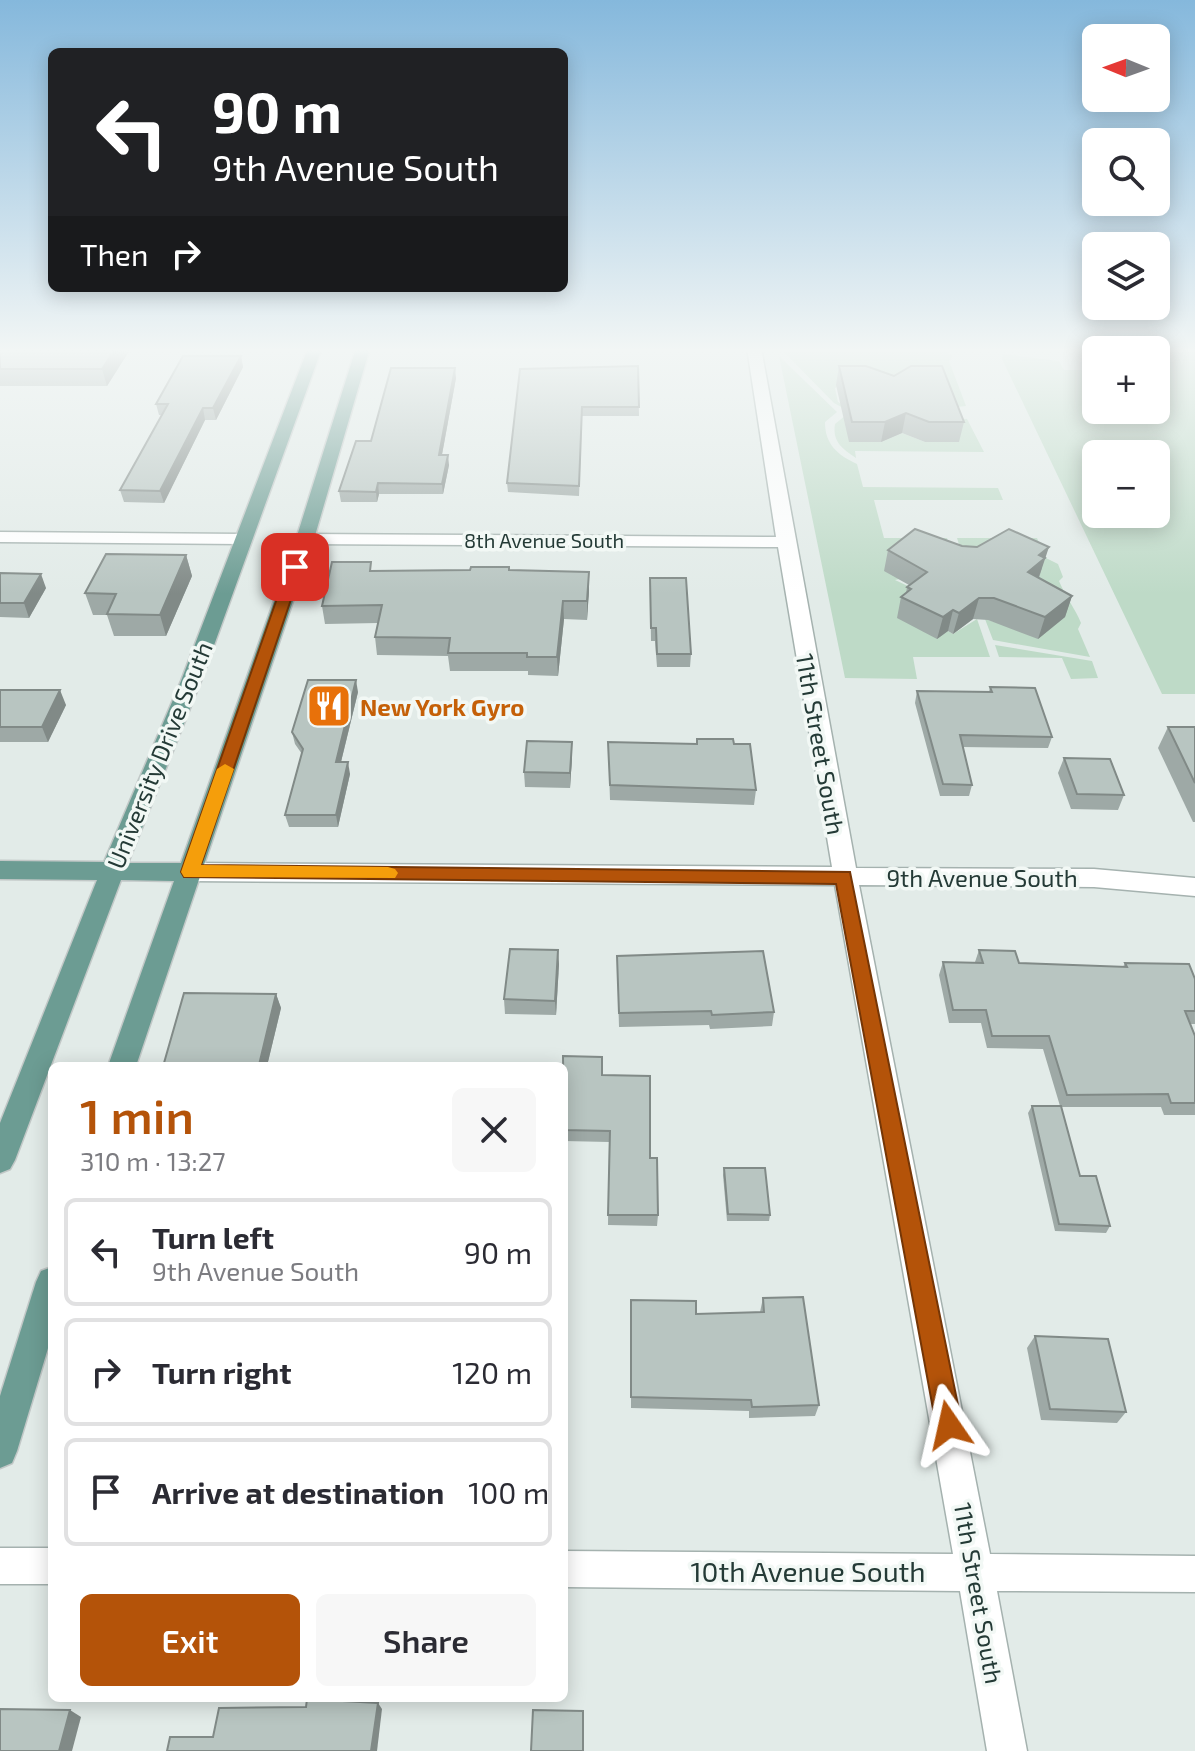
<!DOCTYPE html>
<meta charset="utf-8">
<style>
:root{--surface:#fff;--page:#f7f7f7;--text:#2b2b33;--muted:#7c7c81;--line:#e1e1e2;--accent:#b45309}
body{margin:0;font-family:"Exo 2",sans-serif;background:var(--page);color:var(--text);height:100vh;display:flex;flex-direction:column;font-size:30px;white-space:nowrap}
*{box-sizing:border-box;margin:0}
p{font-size:26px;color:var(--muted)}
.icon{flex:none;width:44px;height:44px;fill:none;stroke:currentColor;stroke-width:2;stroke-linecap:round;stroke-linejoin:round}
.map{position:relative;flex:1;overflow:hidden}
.side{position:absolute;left:48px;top:1062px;width:520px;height:640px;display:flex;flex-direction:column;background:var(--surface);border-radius:12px;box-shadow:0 4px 20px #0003}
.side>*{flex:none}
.hud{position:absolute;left:48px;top:48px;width:520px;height:244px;border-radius:12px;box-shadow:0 4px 20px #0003;background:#202124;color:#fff;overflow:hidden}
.needle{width:52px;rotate:271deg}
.fabs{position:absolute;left:1082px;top:24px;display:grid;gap:16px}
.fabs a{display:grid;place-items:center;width:88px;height:88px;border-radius:12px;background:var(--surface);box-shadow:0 4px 20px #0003;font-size:40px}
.pin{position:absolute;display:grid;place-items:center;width:68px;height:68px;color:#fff;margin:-34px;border-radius:16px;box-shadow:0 4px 12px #0006}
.me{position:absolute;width:88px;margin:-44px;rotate:349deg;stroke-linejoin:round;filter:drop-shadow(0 0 6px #0008)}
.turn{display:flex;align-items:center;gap:28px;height:168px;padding:0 32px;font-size:36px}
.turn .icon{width:104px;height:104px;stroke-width:2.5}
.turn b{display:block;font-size:56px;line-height:68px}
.then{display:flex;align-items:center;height:76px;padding:0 32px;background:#0003;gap:16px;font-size:30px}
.round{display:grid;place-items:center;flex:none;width:84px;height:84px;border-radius:12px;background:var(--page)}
.overview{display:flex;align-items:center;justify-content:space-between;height:136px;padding:0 32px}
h1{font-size:48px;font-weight:600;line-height:60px;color:var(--accent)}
.primary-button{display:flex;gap:16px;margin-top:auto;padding:16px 32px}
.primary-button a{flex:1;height:92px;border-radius:12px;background:var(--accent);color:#fff;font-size:32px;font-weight:600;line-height:92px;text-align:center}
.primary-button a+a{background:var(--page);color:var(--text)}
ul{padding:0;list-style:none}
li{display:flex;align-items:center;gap:24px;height:108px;margin:0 16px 12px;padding:0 16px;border:4px solid var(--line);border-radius:12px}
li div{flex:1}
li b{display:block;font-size:30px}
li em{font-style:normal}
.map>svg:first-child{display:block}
.green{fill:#bedac7;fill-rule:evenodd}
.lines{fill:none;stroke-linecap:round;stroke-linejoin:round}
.minor-casing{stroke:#a5b2af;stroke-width:3}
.major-casing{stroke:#c2c8c7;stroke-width:3}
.minor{fill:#fff;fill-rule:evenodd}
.major{fill:#6c9c93;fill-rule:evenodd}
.wall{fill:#9ea9a6}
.shaded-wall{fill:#818a87}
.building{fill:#b8c5c1;stroke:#818a87;stroke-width:2}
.route{fill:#b45309;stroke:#753606;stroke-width:2}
.slow{fill:#f59e0b}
.labels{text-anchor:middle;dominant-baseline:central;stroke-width:7;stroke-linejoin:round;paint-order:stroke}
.far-street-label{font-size:20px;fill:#243a36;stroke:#f2f8f5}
.food-label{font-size:24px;font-weight:bold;fill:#c56008;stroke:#f2f8f5;text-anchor:start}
.street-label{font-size:24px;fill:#243a36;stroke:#f2f8f5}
.near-street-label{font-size:28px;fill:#243a36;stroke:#f2f8f5}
</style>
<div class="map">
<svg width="1195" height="1751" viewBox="0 0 1195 1751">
<rect width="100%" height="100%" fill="#e2ebe8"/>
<g class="green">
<path d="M1108 348H1195V694H1162L1002 359 1003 354 1059 361 1064 370H1096V410H1156V350ZM1096 454H1156V514H1096Z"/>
<path d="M784 352H945L953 356 949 361 966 406 947 408 840 385 835 388 838 402 853 409 843 408 834 403Z"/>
<path d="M779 356 837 412 825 422C825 445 838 455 857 464L863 487 998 488 1003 500H874L884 538H947L956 567 895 580 923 593 937 638 948 631 953 634 977 619 990 657H913L917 679 845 678Z"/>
<path d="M846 415 881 442 902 433 925 442 951 418 967 419 984 452 855 451 856 458C843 449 832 442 835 424Z"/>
<path d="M957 538H1037L1046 558 1058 564 1063 577 1059 581C1065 596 1076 610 1081 623L1078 629 1090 657 993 640 985 619 1023 631 966 567Z"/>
<path d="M995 645 1092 661 1098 678 1071 679 1062 658 999 657Z"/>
</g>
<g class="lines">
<g class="minor-casing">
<g id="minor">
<path d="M747 348H761L856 868 1094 869 1195 878V896L1094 887 859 885 990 1554 1195 1556V1592L997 1591 1027 1751H987L960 1591 564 1587V1551L953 1554 835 885 190 881 182 878 178 872 182 866 190 863 832 867 778 547 305 544 296 539 305 534 776 537Z"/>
<path d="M0 532 242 534 251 539 242 544 0 542Z"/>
<rect x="0" y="1548" width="52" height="36"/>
</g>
</g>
<g class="major-casing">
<g id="major">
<path d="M308 348H322L201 681 128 863H181L296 539 356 348H370L314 539 136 1066H108L174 881 121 880 15 1160 10 1169 0 1173V1123L97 880 0 879V861L104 862 181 681Z"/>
<path d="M52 1267V1335L17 1451 12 1463 0 1468V1396L36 1282 41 1271Z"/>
</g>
</g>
<use href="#minor" class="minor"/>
<use href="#major" class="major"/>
</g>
<g class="wall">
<path d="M0 348H131L107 386H0Z"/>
<path d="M241 356 243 367 216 420H205L164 503 124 502 120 490 162 415H159L156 404Z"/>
<path d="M638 366 639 416H582L579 496 508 492 507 483 520 369Z"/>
<path d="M839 366 964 422 959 442H925L902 433 881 442H849L836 385Z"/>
<path d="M456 378 442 455 449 465 443 494H379L377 502H341L339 491 371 441Z"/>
<path d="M962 546 1042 568 1039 578 1072 596 1065 617 1038 639 988 620 973 619 953 634 948 631 937 639 897 618 901 597 906 593 907 587 909 585 884 571 888 550Z"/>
<path d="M186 555 192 576 166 636H114L107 615H93L85 593Z"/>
<path d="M509 570 589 590 587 620 564 619 558 676 528 675V671H450L448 656 377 655 375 637 378 623 325 624 322 606 373 571Z"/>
<path d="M0 573 46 588 29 618 0 617Z"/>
<path d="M650 578 691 654 690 667H657L655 641H651Z"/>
<path d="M990 687 1052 737 1048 748 962 747 972 785 969 796H940L915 703 917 691 989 692Z"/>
<path d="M0 690 66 705 48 742H0Z"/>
<path d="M358 692 341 762 350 774 338 827H289L285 815 302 754 295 744 292 732Z"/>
<path d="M1168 727H1195V822H1193L1158 748Z"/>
<path d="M697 739 734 744 756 790 754 805 610 800 608 742 696 744Z"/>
<path d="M572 756 570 788 525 787 524 772Z"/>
<path d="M1064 758 1124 795 1118 810 1071 809 1058 773Z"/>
<path d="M979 950 1019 963 1123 967 1125 963 1195 979V1024H1190L1195 1036V1115H1164L1161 1107H1061L1080 1176 1110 1226 1106 1233 1055 1231 1028 1113 1032 1106H1060L1043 1049 987 1048 981 1023H949L939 975 943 962H975Z"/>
<path d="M617 956 774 1012 772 1026 710 1029 709 1025 619 1027Z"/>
<path d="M559 964 556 1015 505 1014 504 999Z"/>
<path d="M276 994 281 1008 267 1066H165L164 1063Z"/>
<path d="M564 1066 602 1075 650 1158 658 1215 657 1226 608 1225 609 1142 564 1141Z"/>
<path d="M724 1168 770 1215 769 1221H727L723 1175Z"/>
<path d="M763 1298 819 1405 815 1416 749 1418V1411L631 1408V1300L696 1314 760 1312Z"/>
<path d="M1035 1336 1126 1412 1117 1423 1041 1420 1027 1348Z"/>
</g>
<g class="shaded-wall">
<path d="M116 348H131L107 386 102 369Z"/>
<path d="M241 356 243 367 216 420 213 408Z"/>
<path d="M455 368 456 378 440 465 439 455Z"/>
<path d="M203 408 205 420 164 503 160 491Z"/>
<path d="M906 413 902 433 881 442 885 422Z"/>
<path d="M448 455 449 465 443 494 442 484Z"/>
<path d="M378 483 379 494 377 502 376 492Z"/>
<path d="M1049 547 1042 568 1038 579 1028 572 1039 555Z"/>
<path d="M186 555 192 576 166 636 160 615Z"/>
<path d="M589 572V590L587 620V601Z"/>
<path d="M41 574 46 588 29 618 24 603Z"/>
<path d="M1072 596 1065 617 1038 639 1045 617Z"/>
<path d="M979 598 973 619 953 634 959 613Z"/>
<path d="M563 601 564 619 558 676 557 657Z"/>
<path d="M953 610 948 631 937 639 943 617Z"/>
<path d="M356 680 358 692 338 774 336 762Z"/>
<path d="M60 690 66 705 48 742 42 727Z"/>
<path d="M572 742V756L570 788V773Z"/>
<path d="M348 762 350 774 338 827 336 815Z"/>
<path d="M558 950 559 964 556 1015 555 1001Z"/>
<path d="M276 994 281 1008 267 1066H259Z"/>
<path d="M378 1703 382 1709 377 1751H371Z"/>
<path d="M70 1710 81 1717 72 1751H59Z"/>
</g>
<g class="building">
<path d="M0 348H116L102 369H0Z"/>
<path d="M183 356H241L213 408H203L160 491 120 490 168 404H156Z"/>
<path d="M638 366 639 407H582L579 486 507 483 520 369Z"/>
<path d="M839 366H866L894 376 911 366H942L964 422H929L906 413 885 422H852Z"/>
<path d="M391 368H455L439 455H448L442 484 378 483 376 492 339 491 356 441H371Z"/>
<path d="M915 529 962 546 977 547 1009 529 1049 547 1039 555 1045 558 1028 572 1072 596 1045 617 994 598H979L959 613 953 610 943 617 901 597 911 589 907 587 927 572 888 550Z"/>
<path d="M106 554 186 555 160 615 107 614 116 594 85 593Z"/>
<path d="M332 562H371L370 571 470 570 471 567H509V570L589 572 587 601H563L557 657H527V653H448L450 638 375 637 382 605 322 606Z"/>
<path d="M0 573 41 574 24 603H0Z"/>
<path d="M650 578H686L691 654H657L656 628H651Z"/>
<path d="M308 680H356L336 762H348L336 815H285L303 749 292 732Z"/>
<path d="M990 687 1035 688 1052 737 960 735 972 785 943 784 917 691 992 692Z"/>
<path d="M0 690H60L42 727H0Z"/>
<path d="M1168 727H1195V783Z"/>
<path d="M697 739H733L734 744H750L756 790 610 785 608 742 697 744Z"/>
<path d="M527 741 572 742 570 773 524 772Z"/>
<path d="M1064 758 1110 759 1124 795 1077 794Z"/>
<path d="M510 949 558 950 555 1001 504 999Z"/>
<path d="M979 950 1015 951 1019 963 1127 967 1125 963 1189 964 1195 979V1011H1185L1195 1036V1103H1171L1168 1094 1067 1095 1049 1036H992L986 1010H953L943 962 983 963Z"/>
<path d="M763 951 774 1012 712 1015 711 1011 619 1013 617 956Z"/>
<path d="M184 993 276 994 259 1065 164 1063Z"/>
<path d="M563 1056 602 1057V1075L650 1076V1158H657L658 1215H608L610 1131 564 1130Z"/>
<path d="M1032 1106H1061L1080 1176H1096L1110 1226 1059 1224Z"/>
<path d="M724 1168H765L770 1215 728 1214Z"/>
<path d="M803 1297 819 1405 752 1407 751 1400 631 1397V1300L696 1301V1314L764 1312 763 1298Z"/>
<path d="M1035 1336 1108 1339 1126 1412 1050 1409Z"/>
<path d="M307 1699 378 1703 371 1751H167L170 1737H213L219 1708 306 1707Z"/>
<path d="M0 1709 70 1710 59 1751H0Z"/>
<path d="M533 1710 583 1711V1751H531Z"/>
</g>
<linearGradient id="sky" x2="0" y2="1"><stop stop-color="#85b8dc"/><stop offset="0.59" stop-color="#f2f6f5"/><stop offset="1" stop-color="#f2f6f5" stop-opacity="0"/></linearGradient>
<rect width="1195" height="594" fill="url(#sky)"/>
<path class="route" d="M295 563 302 567 201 865 850 872 962 1425 958 1434 949 1438 939 1434 936 1425 836 884 184 877 181 872 288 567Z"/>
<path class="slow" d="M225 764 234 769 201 865 388 867 395 869 398 873 395 878 184 877 181 872 217 769Z"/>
<defs>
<g id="restaurant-square" transform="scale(2.3)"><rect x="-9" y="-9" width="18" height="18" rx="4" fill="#e8710a" stroke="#f2f8f5"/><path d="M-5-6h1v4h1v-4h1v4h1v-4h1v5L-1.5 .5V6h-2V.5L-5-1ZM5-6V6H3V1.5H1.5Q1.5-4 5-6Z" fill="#fff"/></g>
</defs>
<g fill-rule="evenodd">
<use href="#restaurant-square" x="329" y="706"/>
</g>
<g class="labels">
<g class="far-street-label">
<text x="544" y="540">8th Avenue South</text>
</g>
<g class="food-label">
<text x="360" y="706">New York Gyro</text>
</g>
<g class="street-label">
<text transform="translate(821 744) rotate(80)">11th Street South</text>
<text transform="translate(159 755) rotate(-68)">University Drive South</text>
<text x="982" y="877">9th Avenue South</text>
<text transform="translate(979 1593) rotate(80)">11th Street South</text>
</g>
<g class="near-street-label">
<text x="808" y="1571">10th Avenue South</text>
</g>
</g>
</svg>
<div class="fabs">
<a><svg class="needle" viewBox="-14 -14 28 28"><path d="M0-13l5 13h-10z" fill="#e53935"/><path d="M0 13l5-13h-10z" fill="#7c7c81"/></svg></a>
<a><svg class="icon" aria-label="search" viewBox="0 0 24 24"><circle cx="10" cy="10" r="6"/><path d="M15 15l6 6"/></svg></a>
<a><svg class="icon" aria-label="layers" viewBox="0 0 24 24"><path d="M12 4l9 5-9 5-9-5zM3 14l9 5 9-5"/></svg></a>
<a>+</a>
<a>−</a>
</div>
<div class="pin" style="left:295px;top:567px;background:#d93025"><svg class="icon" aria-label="arrive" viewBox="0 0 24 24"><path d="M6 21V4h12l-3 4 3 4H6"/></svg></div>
<svg class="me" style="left:949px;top:1425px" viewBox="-20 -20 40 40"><path d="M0-17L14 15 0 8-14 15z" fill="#b45309" stroke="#fff" stroke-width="4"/></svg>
<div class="hud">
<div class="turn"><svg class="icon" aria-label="left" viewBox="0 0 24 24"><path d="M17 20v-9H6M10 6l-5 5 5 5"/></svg><div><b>90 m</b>9th Avenue South</div></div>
<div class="then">Then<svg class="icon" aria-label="right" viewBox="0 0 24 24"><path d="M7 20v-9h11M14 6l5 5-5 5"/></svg></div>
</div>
<section class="side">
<div class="overview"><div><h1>1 min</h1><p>310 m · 13:27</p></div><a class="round"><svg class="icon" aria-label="close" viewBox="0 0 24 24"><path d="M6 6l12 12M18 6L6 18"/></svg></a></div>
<ul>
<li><svg class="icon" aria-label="left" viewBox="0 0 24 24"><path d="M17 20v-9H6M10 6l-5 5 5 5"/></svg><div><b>Turn left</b><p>9th Avenue South</p></div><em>90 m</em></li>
<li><svg class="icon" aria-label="right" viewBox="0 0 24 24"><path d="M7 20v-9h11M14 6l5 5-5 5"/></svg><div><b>Turn right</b></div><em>120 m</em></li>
<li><svg class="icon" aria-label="arrive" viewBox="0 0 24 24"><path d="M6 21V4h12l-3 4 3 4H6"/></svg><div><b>Arrive at destination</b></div><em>100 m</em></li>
</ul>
<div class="primary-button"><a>Exit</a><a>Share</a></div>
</section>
</div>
